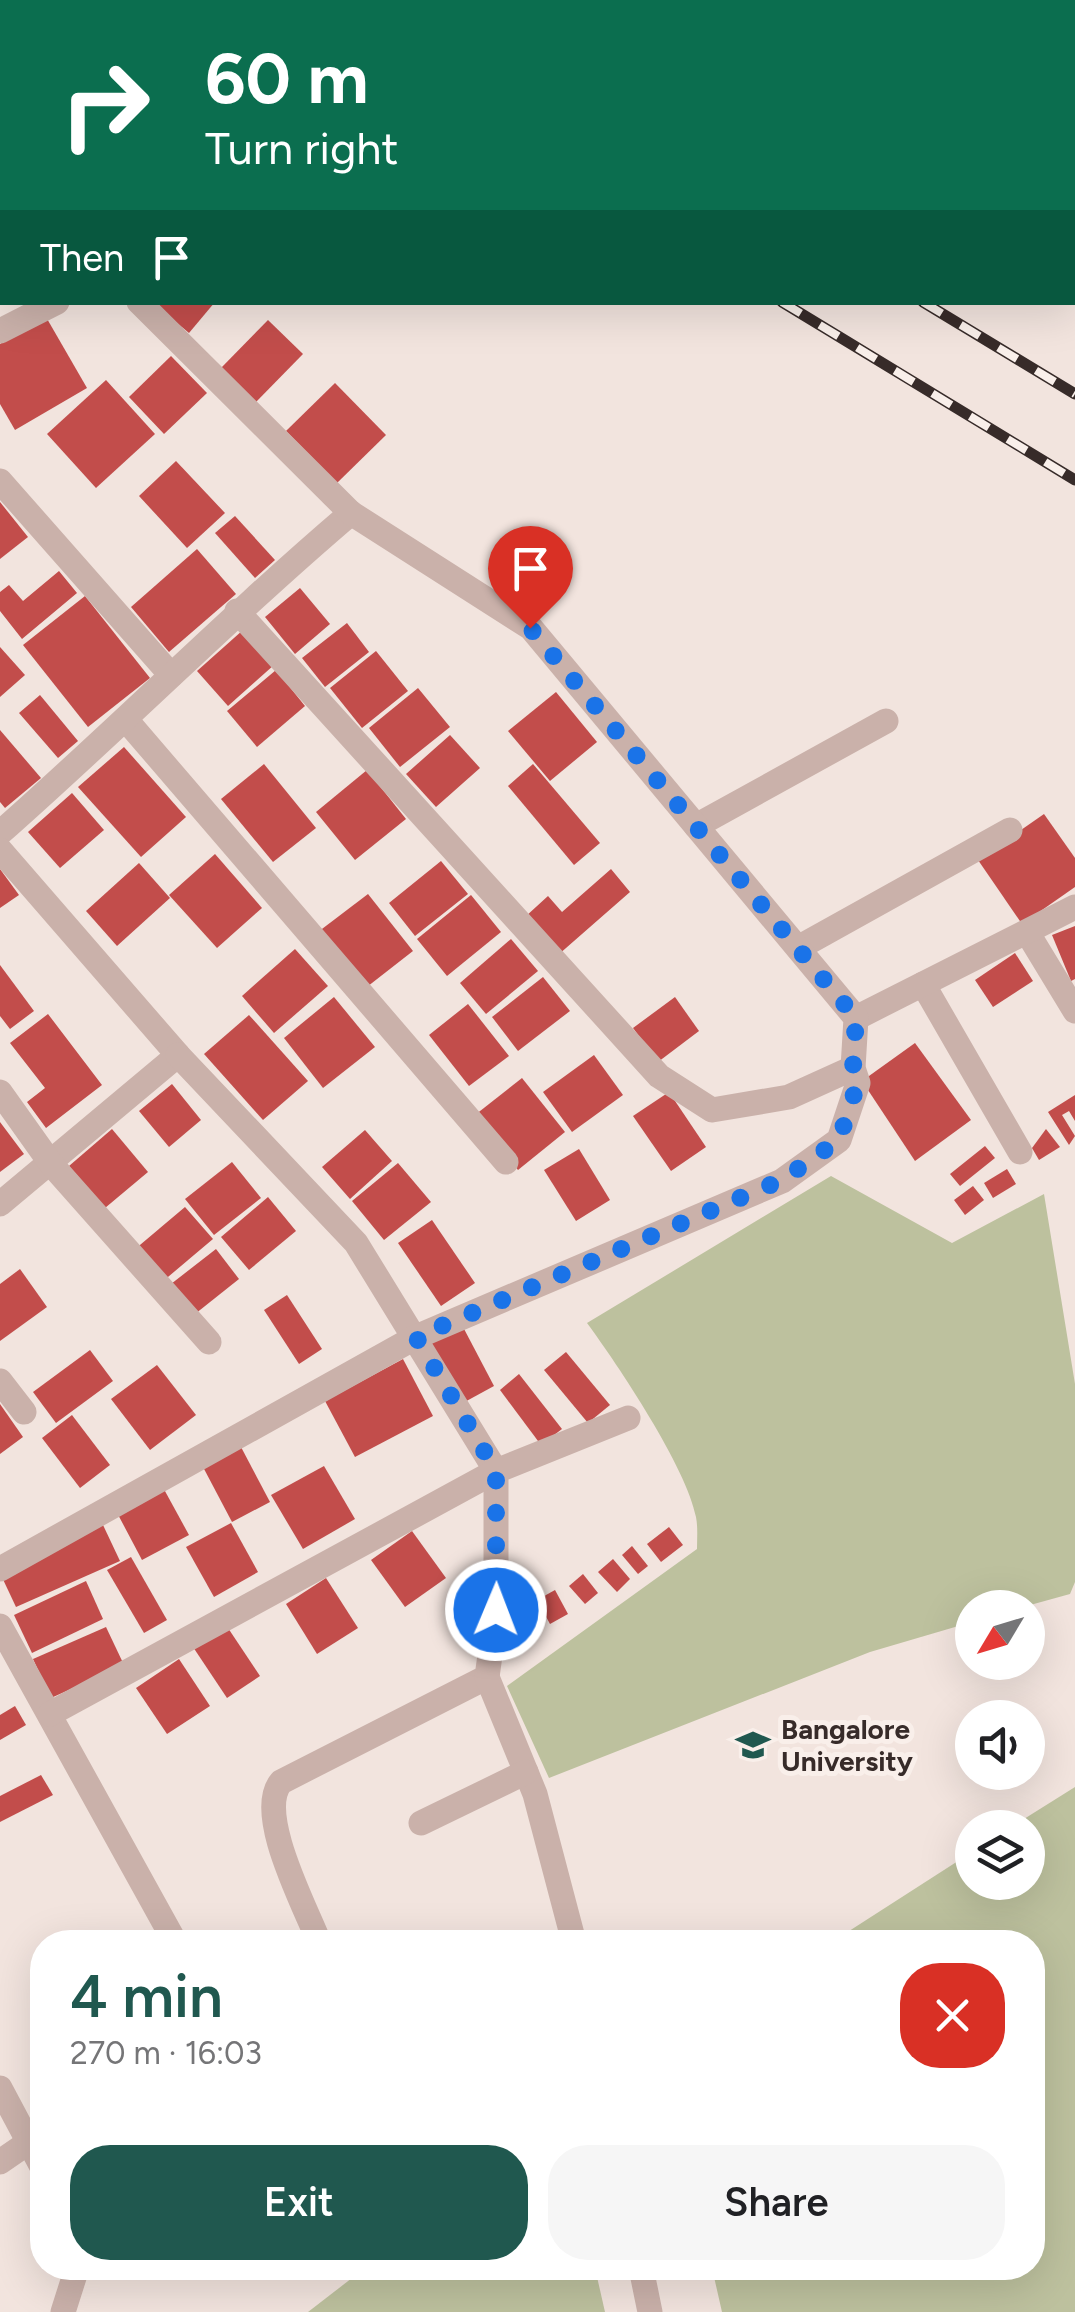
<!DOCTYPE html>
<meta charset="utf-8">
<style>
:root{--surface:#fff;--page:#f6f6f6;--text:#202124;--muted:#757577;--accent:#20584f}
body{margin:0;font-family:Figtree,sans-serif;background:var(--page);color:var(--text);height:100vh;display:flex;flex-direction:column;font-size:38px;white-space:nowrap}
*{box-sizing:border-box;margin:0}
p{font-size:32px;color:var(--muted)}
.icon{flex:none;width:55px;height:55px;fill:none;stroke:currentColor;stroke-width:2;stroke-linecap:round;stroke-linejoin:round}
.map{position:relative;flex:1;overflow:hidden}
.drawer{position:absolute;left:30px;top:1930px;width:1015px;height:350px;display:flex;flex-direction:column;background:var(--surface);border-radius:40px;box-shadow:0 10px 40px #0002}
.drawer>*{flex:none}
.guide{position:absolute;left:0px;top:0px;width:1075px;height:305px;box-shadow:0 10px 40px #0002;background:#0b6e4f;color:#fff;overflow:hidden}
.needle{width:65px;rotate:232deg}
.buttons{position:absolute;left:955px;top:1590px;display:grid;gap:20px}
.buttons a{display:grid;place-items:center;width:90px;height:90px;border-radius:50%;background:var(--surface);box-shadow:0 10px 40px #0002;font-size:50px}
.pin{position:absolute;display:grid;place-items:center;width:85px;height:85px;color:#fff;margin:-102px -42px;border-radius:50% 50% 50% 0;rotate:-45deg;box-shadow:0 0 10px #0007}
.pin .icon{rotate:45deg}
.me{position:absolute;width:110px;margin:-55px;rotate:1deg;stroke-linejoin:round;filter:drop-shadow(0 0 8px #0008)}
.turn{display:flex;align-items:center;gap:35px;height:210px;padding:0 40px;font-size:45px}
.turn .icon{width:130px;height:130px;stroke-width:2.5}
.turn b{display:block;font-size:70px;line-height:85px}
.then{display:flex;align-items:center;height:95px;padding:0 40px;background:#0003;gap:20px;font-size:38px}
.round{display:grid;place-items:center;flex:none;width:105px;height:105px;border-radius:40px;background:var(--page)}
.headline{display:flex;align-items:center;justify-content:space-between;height:170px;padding:0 40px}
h1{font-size:60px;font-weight:600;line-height:75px;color:var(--accent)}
.primary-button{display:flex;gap:20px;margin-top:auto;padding:20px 40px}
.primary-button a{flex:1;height:115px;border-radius:40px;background:var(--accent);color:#fff;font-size:40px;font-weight:600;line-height:115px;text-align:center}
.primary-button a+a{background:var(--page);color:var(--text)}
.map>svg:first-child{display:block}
.green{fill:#bdc19e}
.building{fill:#c24d4b}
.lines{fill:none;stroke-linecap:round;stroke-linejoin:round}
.street{stroke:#cab1aa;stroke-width:25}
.rail-casing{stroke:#372b29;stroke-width:11}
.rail{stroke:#f9efea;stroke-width:8;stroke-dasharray:22;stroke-linecap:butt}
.route{stroke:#1a73e8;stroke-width:18;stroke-dasharray:0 32.4}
.labels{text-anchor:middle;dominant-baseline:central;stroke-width:10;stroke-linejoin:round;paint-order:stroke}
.poi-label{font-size:28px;font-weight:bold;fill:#372b29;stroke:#f9efea;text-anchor:start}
</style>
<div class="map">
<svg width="1075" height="2312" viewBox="0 0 1075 2312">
<rect width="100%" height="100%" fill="#f2e4de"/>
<g class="green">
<path d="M831 1176 952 1243 1044 1194 1075 1384V1582L1070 1594 1023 1607 972 1608V1622L870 1652 549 1778 507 1686 697 1549C697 1539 698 1527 696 1517 687 1468 618 1365 587 1323Z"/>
<path d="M1075 1787V2312H722L712 2268H1032V1942H832L972 1852V1882H1028V1828L1011 1827Z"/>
<path d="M365 2268H595L605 2312H308Z"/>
</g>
<g class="building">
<path d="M152 302H215L189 333Z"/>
<path d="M46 317 87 388 15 430 0 404V344Z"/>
<path d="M268 320 303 354 256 402 221 368Z"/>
<path d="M171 356 207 393 164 434 129 397Z"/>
<path d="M106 380 155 434 96 488 47 434Z"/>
<path d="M335 383 386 435 337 483 286 431Z"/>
<path d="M176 461 225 513 187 548 139 496Z"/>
<path d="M0 502 28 537 0 559Z"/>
<path d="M235 516 275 560 255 578 215 533Z"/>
<path d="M197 549 236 594 169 652 131 607Z"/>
<path d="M59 571 77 593 22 639 0 611V592L9 585 23 601Z"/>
<path d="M300 588 330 624 295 654 265 617Z"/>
<path d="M85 596 150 678 88 727 23 645Z"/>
<path d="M347 623 369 652 325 687 302 658Z"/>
<path d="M243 630 274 665 228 706 197 671Z"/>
<path d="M0 647 25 675 0 697Z"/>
<path d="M376 651 408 691 362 728 330 688Z"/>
<path d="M276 670 305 706 257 747 227 711Z"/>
<path d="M418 688 450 727 400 767 369 728Z"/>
<path d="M556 692 597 742 550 781 508 731Z"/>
<path d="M40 695 78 741 58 758 19 713Z"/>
<path d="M0 730 41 778 5 808 0 802Z"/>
<path d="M450 735 480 768 436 807 406 774Z"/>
<path d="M124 747 186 817 141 857 78 787Z"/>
<path d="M264 764 316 828 273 862 221 799Z"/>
<path d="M533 764 600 843 574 865 508 786Z"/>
<path d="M367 770 406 819 355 860 316 812Z"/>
<path d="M72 793 104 830 60 868 28 832Z"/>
<path d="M1044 814 1075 858V887L1022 924 978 860Z"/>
<path d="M215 854 262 908 217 948 169 895Z"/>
<path d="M441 861 468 894 415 936 389 903Z"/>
<path d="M139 863 170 898 117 946 86 911Z"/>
<path d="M0 869 19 895 0 908Z"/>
<path d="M611 869 630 892 558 955 525 917 548 896 562 912Z"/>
<path d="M368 894 413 951 363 990 318 932Z"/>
<path d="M471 895 501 932 447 976 417 939Z"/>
<path d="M1075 926V979L1071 981 1052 935Z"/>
<path d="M511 939 538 971 486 1014 460 983Z"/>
<path d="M295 949 328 986 274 1033 242 996Z"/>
<path d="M1015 953 1033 981 993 1007 975 980Z"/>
<path d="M0 965 34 1011 10 1029 0 1016Z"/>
<path d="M543 977 570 1011 518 1051 492 1017Z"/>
<path d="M334 997 375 1047 323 1088 284 1038Z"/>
<path d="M675 997 699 1031 658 1062 633 1028Z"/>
<path d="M468 1004 509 1056 469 1086 429 1035Z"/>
<path d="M48 1014 102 1085 46 1128 27 1102 45 1088 10 1043Z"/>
<path d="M249 1015 308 1081 263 1120 204 1054Z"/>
<path d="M915 1043 971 1120 915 1161 862 1081Z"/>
<path d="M594 1055 623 1095 572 1132 543 1092Z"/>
<path d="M522 1078 565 1132 518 1170 475 1115Z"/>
<path d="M172 1084 201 1120 169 1147 139 1111Z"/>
<path d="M669 1092 706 1147 671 1171 633 1116Z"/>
<path d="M1075 1095V1121L1069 1111 1062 1115 1075 1136 1069 1145 1048 1112Z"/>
<path d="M0 1122 24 1154 0 1172Z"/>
<path d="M112 1129 148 1172 105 1208 69 1166Z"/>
<path d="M1046 1129 1060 1147 1039 1160 1032 1148Z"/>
<path d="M365 1130 392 1161 350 1199 322 1167Z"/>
<path d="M985 1146 995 1158 960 1186 950 1174Z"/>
<path d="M579 1149 610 1200 576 1221 544 1170Z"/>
<path d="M232 1162 261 1198 214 1235 185 1199Z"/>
<path d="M398 1163 431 1202 384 1240 352 1201Z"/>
<path d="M1007 1169 1016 1184 993 1198 984 1183Z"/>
<path d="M973 1186 984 1200 965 1215 954 1200Z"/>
<path d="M268 1197 296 1231 249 1270 221 1237Z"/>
<path d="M185 1207 213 1239 162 1282 134 1250Z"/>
<path d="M432 1220 475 1283 441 1306 398 1243Z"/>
<path d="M216 1249 239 1279 195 1314 171 1284Z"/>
<path d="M20 1269 47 1307 0 1341V1284Z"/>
<path d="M287 1295 322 1349 299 1364 264 1310Z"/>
<path d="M463 1327 494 1386 461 1404 428 1345Z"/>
<path d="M90 1350 113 1381 56 1423 33 1392Z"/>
<path d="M566 1352 610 1405 588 1423 544 1370Z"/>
<path d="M403 1359 433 1416 355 1457 325 1401Z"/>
<path d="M157 1365 196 1415 150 1450 111 1399Z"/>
<path d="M519 1374 562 1429 541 1445 500 1390Z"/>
<path d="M0 1404 23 1437 0 1454Z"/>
<path d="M72 1415 110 1465 80 1488 42 1438Z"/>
<path d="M241 1447 270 1502 232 1522 203 1467Z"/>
<path d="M324 1466 355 1519 303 1549 271 1495Z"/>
<path d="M160 1482 189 1535 142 1560 114 1507Z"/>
<path d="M231 1523 258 1572 214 1597 186 1547Z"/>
<path d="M103 1525 120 1561 16 1607 0 1573Z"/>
<path d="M669 1527 683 1545 661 1562 647 1544Z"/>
<path d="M412 1531 446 1578 405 1607 371 1560Z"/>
<path d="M632 1546 648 1566 638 1574 622 1555Z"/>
<path d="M131 1557 167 1620 144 1633 107 1570Z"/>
<path d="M613 1559 630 1579 617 1592 598 1572Z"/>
<path d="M583 1574 598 1593 585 1604 569 1586Z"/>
<path d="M326 1578 358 1628 317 1654 286 1604Z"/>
<path d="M86 1581 103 1619 32 1653 14 1615Z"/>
<path d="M555 1590 568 1614 550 1624 537 1600Z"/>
<path d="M226 1625 260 1676 227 1698 193 1647Z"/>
<path d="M106 1627 124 1665 51 1698 33 1659Z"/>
<path d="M179 1659 210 1706 167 1734 136 1688Z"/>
<path d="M15 1706 26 1725 0 1740V1715Z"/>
<path d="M41 1775 53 1795 0 1822V1796Z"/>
</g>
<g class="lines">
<g class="street">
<path d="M13 0 16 2"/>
<path d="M0 185 2 184"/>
<path d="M0 331 57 302"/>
<path d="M0 481 171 675"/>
<path d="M237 611 659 1076 712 1110 789 1097 853 1068"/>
<path d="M127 721 506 1162"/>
<path d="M696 826 886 721"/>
<path d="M0 833C119 728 230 616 351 513"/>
<path d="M0 850 178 1055 0 1204"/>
<path d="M1027 932 1075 1011"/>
<path d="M798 948 1010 830"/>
<path d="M923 984 1020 1152"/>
<path d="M856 1018 1075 907"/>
<path d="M178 1055 356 1243 496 1471V1611L487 1677 281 1782C255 1813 305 1906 319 1942"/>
<path d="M0 1092 52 1165 209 1342"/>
<path d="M0 1381 24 1412"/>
<path d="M0 1569 416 1337 782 1181 839 1140 858 1083 853 1068 856 1018 531 628 351 513 139 302"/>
<path d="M0 1626 175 1942"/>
<path d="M487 1677 535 1794 574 1942"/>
<path d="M50 1714 496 1471 628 1418"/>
<path d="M421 1823 526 1772"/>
<path d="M0 2088 42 2167"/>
<path d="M0 2162 29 2142"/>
<path d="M641 2268 650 2312"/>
<path d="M63 2312 77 2268"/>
</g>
<g class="rail-casing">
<g id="rail">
<path d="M207 0 212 2"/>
<path d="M377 0 383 2"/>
<path d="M782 302 1075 480"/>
<path d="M923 302 1075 394"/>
</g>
</g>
<use href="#rail" class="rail"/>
</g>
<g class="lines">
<path class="route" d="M496 1610V1471L416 1337 782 1180 839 1140 858 1082 853 1068 856 1018 530 628"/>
</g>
<defs>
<g id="university-bare" transform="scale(2.7)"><path d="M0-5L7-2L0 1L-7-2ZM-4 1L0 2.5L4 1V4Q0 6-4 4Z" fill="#20584f" stroke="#f9efea" stroke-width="2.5" paint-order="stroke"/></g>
</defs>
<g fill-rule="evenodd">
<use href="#university-bare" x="753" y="1745"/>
</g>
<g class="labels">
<g class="poi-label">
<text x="781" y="1729">Bangalore<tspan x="781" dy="32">University</tspan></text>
</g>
</g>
</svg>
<div class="buttons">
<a><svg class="needle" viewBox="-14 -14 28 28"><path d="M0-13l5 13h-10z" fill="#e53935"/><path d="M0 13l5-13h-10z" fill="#757577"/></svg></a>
<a><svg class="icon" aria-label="sound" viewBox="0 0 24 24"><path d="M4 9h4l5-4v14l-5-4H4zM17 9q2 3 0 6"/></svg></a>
<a><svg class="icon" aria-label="layers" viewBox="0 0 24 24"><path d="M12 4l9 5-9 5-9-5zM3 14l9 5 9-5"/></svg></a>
</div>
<div class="pin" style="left:530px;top:628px;background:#d93025"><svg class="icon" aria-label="arrive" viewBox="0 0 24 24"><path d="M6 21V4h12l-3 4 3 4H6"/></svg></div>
<svg class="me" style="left:496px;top:1610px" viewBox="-20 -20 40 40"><circle r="17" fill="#1a73e8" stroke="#fff" stroke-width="3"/><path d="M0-11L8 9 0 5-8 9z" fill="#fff"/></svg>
<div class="guide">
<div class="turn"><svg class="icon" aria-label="right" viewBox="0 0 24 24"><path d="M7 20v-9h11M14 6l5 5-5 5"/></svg><div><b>60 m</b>Turn right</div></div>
<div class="then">Then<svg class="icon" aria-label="arrive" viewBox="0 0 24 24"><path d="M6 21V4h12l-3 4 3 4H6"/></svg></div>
</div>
<section class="drawer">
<div class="headline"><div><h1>4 min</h1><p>270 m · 16:03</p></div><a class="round" style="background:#d93025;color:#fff"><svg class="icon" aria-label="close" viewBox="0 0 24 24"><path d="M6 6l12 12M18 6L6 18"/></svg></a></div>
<div class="primary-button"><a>Exit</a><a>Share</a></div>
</section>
</div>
